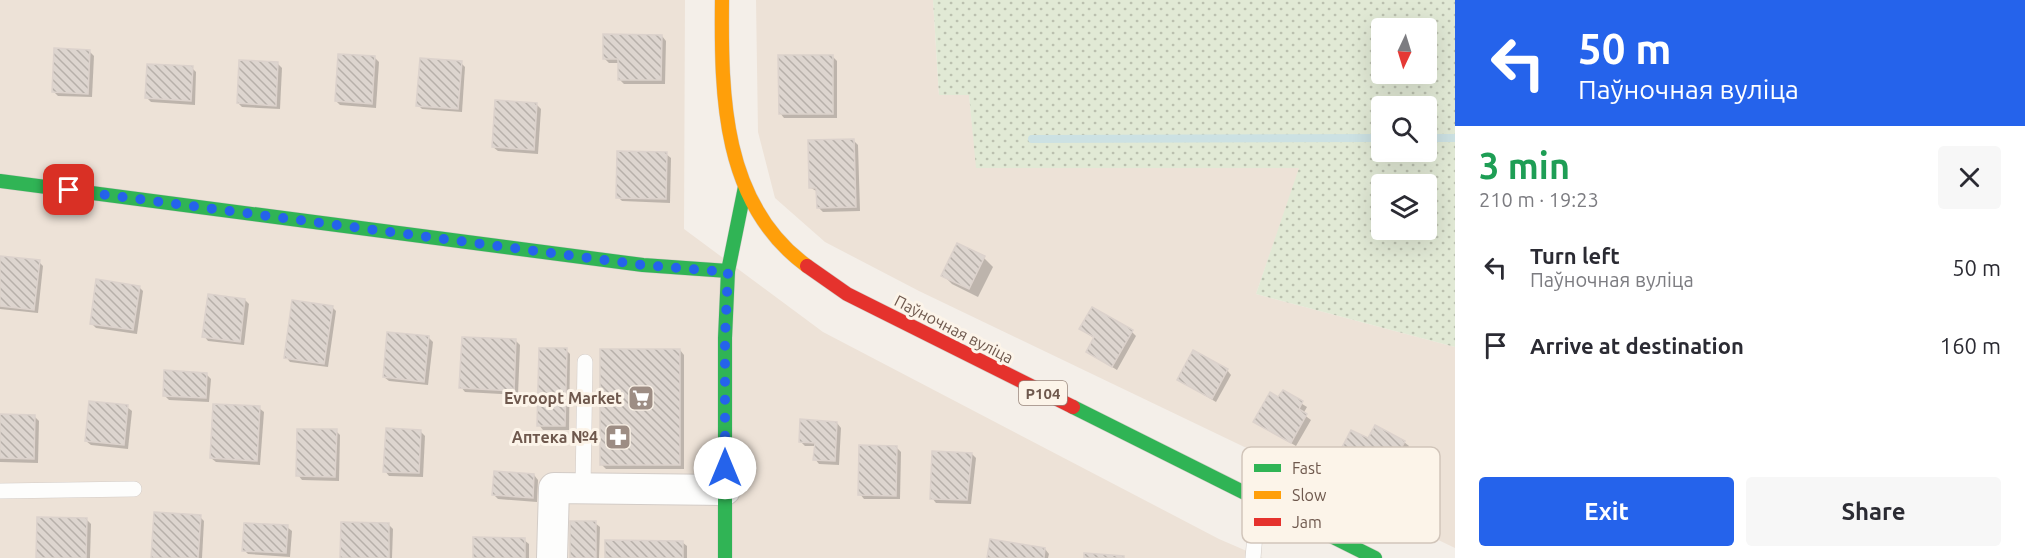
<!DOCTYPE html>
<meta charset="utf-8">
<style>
:root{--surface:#fff;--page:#f7f7f7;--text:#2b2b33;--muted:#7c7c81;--accent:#2563eb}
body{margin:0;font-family:Ubuntu,sans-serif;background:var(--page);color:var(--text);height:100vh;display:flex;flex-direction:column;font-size:22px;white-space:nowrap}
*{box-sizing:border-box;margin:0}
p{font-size:20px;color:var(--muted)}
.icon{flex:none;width:33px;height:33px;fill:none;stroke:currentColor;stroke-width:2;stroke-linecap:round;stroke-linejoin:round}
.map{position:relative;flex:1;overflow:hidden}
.sheet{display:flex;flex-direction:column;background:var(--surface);width:570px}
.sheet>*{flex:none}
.top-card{background:#2563eb;color:#fff;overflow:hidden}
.needle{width:39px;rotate:184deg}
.controls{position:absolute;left:1371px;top:18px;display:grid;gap:12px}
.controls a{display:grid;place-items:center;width:66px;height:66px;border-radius:6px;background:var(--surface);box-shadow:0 6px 24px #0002;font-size:30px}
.pin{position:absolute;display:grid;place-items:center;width:51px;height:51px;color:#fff;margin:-26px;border-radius:12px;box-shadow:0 3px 9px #0006}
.me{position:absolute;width:66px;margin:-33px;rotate:0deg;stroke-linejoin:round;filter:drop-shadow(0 0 4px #0008)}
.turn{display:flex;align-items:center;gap:21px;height:126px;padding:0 24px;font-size:27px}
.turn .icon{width:78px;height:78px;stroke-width:2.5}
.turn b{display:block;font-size:42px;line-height:51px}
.round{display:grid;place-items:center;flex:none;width:63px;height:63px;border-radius:6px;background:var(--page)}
.head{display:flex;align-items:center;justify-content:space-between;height:102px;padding:0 24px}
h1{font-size:36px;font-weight:600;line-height:45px;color:#1e9e55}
.cta{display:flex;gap:12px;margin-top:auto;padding:12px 24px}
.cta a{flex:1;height:69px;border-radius:6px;background:var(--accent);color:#fff;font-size:24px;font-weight:600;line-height:69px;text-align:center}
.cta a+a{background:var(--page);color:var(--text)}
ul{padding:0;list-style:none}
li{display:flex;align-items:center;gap:18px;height:78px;padding:0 24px}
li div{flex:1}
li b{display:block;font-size:22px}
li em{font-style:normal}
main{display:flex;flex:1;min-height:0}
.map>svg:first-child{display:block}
.residential{fill:#ede2d7}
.park{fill:url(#park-dots);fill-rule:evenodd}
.shadow{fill:#0003}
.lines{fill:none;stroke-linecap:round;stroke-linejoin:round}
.stream{stroke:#cce1e3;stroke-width:8}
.building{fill:url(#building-back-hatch);stroke:#dcd2cc;stroke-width:1.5}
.lane-casing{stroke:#d3ccc7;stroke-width:16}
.street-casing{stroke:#d3ccc7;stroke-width:32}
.fast-casing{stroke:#d2ccc6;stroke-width:15}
.slow-casing{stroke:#d2ccc6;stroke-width:15}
.jam-casing{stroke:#d2ccc6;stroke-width:15}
.lane{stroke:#fdfdfc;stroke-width:15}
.street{stroke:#fdfdfc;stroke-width:30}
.fast{stroke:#30b455;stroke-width:14}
.slow{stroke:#ff9f0a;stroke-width:14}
.jam{stroke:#e5322d;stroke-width:14}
.route{stroke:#2563eb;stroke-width:10;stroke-dasharray:0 18}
.labels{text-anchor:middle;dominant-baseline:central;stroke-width:6;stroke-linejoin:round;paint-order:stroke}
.shield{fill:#fcf4e9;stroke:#99877c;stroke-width:1.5}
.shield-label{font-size:15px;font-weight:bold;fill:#6e584d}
.street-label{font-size:16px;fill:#6e584d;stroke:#fcf4e9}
.poi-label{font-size:16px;font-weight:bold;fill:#6e584d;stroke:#fcf4e9;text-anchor:end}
.key{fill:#fcf4e9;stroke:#d1c5ba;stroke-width:1.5}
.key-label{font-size:16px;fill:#6e584d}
</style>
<main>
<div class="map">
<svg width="1455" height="558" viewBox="0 0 1455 558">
<defs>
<pattern id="park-dots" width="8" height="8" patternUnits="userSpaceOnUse" patternTransform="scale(1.5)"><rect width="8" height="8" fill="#e1e9d5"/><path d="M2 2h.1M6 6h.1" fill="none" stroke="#bbc0af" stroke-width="1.8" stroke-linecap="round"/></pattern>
<pattern id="building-back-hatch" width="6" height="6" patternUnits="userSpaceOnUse" patternTransform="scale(1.5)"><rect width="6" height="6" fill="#ddd5cf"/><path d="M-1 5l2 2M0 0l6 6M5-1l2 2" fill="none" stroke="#b7b0aa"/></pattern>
</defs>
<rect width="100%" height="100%" fill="#f4efe9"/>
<g class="residential">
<path d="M0 0H685L684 229 823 332 1219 539 1263 558H0Z"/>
<path d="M756 0H933L939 95H969L977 168H1300L1256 294 1455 347V548L919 291 825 242 775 198 758 132Z"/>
</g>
<path class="park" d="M933 0H1455V347L1256 294 1299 168H976L969 95H939ZM1382 28H1426V74H1382ZM1382 106H1426V152H1382ZM1382 184H1426V230H1382Z"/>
<g class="shadow">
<path d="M662 36 666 41 665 84H624L619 79 620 63H609L604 58Z"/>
<path d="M90 52 94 56 92 97 58 96 53 91Z"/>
<path d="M832 56 837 61V118H784L780 113Z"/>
<path d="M375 58 379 62 376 108 340 105 336 101Z"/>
<path d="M461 63 465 67 462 112 422 109 418 105Z"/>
<path d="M278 64 282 68 280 109 242 107 238 103Z"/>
<path d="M192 68 196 72 195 105 151 102 147 98Z"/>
<path d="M536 104 541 109 538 154 498 151 493 147Z"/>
<path d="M854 141 858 145 860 211 823 212 818 207V192L811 188Z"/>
<path d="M666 154 671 158 670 203 622 201 618 197Z"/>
<path d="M0 257 39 262 43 266 38 313 0 309Z"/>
<path d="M984 258 993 267 978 297 952 284 943 275Z"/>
<path d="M139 287 143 291 137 334 96 328 91 323Z"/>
<path d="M245 300 249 304 244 345 208 341 204 336Z"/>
<path d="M332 307 336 311 328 367 290 362 286 357Z"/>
<path d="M1081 329 1132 332 1136 336 1117 370 1088 352 1095 339Z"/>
<path d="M428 337 433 342 428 385 389 381 384 377Z"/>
<path d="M516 341 520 345 518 395 465 392 461 387Z"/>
<path d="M566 350 570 354 569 430H543L539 425Z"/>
<path d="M680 350 684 355V469H606L601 464Z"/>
<path d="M1227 370 1231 375 1216 402 1179 380Z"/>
<path d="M206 374 211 379 209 402 169 400 164 395Z"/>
<path d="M1283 392 1307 407 1303 414 1311 420 1296 446 1255 422Z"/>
<path d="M127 407 132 411 128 449 91 445 86 441Z"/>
<path d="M259 408 264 412 260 465 216 462 211 458Z"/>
<path d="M0 416 35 417 39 421 38 463 0 462Z"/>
<path d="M837 423 841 428 839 465 819 464 815 459 816 446H805L800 441Z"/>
<path d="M336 431 340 435 339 481 302 480 298 475Z"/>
<path d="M420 431 425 436 423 477 389 476 385 471Z"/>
<path d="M1369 440 1404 442 1409 446 1387 486 1338 459Z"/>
<path d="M896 447 901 452 900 499H864L860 494Z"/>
<path d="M972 454 976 458 971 504 936 503 932 498Z"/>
<path d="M534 475 538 480 537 502 498 499 494 495Z"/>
<path d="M200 517 204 521 202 558H153Z"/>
<path d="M86 519 91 524 90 558H38Z"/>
<path d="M595 523 600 527 599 558H571Z"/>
<path d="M389 525 393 529 392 558H341Z"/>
<path d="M287 527 292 531 290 557 248 554 244 550Z"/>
<path d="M524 540 529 544V558H474Z"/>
<path d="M682 542 687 546V558H606Z"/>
<path d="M1045 549 1049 554 1048 558H989Z"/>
</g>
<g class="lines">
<g class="stream">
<path d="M1426 138H1455"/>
<path d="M1032 139 1382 138"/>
</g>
</g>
<g class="building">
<path d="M603 34 662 35 661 80H618V59H603Z"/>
<path d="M54 48 90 50 88 94 52 92Z"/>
<path d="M338 54 375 56 372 104 335 101Z"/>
<path d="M778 55H833V114H779Z"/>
<path d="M420 58 462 61 458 109 416 106Z"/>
<path d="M239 60 278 62 276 106 237 103Z"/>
<path d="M147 64 193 66 191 101 145 98Z"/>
<path d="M495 100 537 103 534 150 492 147Z"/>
<path d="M854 139 856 207 817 208 816 188H809L808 140Z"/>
<path d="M617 151 667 152 666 199 616 198Z"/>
<path d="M957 243 985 256 969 289 941 276Z"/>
<path d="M0 256 40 260 34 310 0 306Z"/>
<path d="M96 279 140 286 133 330 90 324Z"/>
<path d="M208 294 245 299 240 342 202 337Z"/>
<path d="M292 300 333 306 324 364 284 358Z"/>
<path d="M1092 307 1133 330 1112 367 1086 352 1094 337 1079 329Z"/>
<path d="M387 332 429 336 424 382 383 377Z"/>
<path d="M462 337 516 339 514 391 459 388Z"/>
<path d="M539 348H567L565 426H537Z"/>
<rect x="600" y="349" width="80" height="116"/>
<path d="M1193 350 1228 369 1212 399 1177 380Z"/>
<path d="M164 370 207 373 206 398 163 396Z"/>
<path d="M1283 390 1303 401 1299 409 1307 414 1291 443 1253 422 1270 392 1278 397Z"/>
<path d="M89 401 128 405 124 445 85 441Z"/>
<path d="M213 404 260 406 257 461 210 458Z"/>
<path d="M0 414 35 415 34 459 0 458Z"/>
<path d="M800 419 837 422 835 461 813 460 815 443 799 442Z"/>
<path d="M1375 425 1405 441 1383 483 1336 459 1351 430 1368 438Z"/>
<path d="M386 428 421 430 419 473 383 472Z"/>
<path d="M297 429H337L335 477 296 476Z"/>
<path d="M859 445 897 446 896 496 858 495Z"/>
<path d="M932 451 972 453 967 500 930 499Z"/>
<path d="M494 471 534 474 533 498 492 495Z"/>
<path d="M154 512 201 515 198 558H151Z"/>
<path d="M37 517 87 518 86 558H36Z"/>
<rect x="570" y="521" width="26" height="37"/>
<path d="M341 522 389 523V558H340Z"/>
<path d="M244 523 288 525 286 553 242 551Z"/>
<path d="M473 537 525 538V558H473Z"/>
<path d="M990 539 1045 548 1044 558H987Z"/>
<path d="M605 540 683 541V558H605Z"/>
<path d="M1084 553 1124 556V558H1084Z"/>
</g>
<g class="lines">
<g class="lane-casing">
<g id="lane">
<path d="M583 489 585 362"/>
<path d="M0 491 134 489"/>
<path d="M1253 558 1258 500"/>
</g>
</g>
<g class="street-casing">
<path id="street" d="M552 558 554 488 725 490"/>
</g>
<g class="fast-casing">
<g id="fast">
<path d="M0 181 643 265 728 271"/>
<path d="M1073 407 1375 558"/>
<path d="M725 558V338L728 271 745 187"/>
</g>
</g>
<g class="slow-casing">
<path id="slow" d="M722 0C721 96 722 204 807 266"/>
</g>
<g class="jam-casing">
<path id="jam" d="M807 266 847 294 1073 407"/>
</g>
<use href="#lane" class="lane"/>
<use href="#street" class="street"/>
<use href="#fast" class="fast"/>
<use href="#slow" class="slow"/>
<use href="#jam" class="jam"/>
</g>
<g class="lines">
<path class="route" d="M69 190 643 265 728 272 725 338V468"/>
</g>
<defs>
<g id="supermarket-square" transform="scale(1.35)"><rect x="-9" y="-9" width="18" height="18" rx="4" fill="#9d8d84" stroke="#fcf4e9"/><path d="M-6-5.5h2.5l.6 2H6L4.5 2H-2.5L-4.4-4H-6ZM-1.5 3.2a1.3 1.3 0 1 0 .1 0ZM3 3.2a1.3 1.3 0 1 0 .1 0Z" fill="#fff"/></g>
<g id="pharmacy-square" transform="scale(1.35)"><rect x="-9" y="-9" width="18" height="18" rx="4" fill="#9d8d84" stroke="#fcf4e9"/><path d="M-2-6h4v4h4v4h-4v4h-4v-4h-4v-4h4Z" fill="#fff"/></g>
</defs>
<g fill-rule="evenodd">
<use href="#supermarket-square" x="641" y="398"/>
<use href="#pharmacy-square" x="618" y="437"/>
</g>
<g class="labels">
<rect class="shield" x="1019" y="381" width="48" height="24" rx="4.5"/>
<g class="shield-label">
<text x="1043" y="393">Р104</text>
</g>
<g class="street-label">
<text transform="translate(954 329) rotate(27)">Паўночная вуліца</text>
</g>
<g class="poi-label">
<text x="622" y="398">Evroopt Market</text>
<text x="598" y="437">Аптека №4</text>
</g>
</g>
<rect x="1242" y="447" width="198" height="96" rx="9" class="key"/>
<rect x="1254" y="464" width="27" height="8" fill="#30b455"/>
<rect x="1254" y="491" width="27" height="8" fill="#ff9f0a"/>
<rect x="1254" y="518" width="27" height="8" fill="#e5322d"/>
<g class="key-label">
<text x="1292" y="474">Fast</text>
<text x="1292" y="501">Slow</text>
<text x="1292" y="528">Jam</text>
</g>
</svg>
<div class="controls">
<a><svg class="needle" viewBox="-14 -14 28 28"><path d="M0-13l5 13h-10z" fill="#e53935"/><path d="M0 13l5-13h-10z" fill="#7c7c81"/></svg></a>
<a><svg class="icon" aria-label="search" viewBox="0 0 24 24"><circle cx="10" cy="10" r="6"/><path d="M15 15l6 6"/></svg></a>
<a><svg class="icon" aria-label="layers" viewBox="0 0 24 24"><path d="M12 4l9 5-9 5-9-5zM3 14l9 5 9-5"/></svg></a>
</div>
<div class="pin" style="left:69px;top:190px;background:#d93025"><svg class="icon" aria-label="arrive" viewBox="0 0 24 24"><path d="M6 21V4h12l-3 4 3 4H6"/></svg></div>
<svg class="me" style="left:725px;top:468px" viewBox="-20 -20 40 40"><circle r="19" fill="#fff"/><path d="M0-13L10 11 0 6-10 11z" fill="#2563eb"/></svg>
</div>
<section class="sheet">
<div class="top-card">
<div class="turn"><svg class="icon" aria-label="left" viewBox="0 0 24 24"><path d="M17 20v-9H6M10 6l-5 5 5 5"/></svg><div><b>50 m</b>Паўночная вуліца</div></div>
</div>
<div class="head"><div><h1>3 min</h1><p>210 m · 19:23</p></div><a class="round"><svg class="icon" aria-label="close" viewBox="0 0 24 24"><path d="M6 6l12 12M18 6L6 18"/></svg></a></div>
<ul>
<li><svg class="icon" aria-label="left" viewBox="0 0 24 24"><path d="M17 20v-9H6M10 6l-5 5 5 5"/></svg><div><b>Turn left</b><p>Паўночная вуліца</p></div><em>50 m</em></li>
<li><svg class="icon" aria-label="arrive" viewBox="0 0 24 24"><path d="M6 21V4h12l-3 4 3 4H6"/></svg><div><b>Arrive at destination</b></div><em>160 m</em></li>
</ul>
<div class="cta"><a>Exit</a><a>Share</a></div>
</section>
</main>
